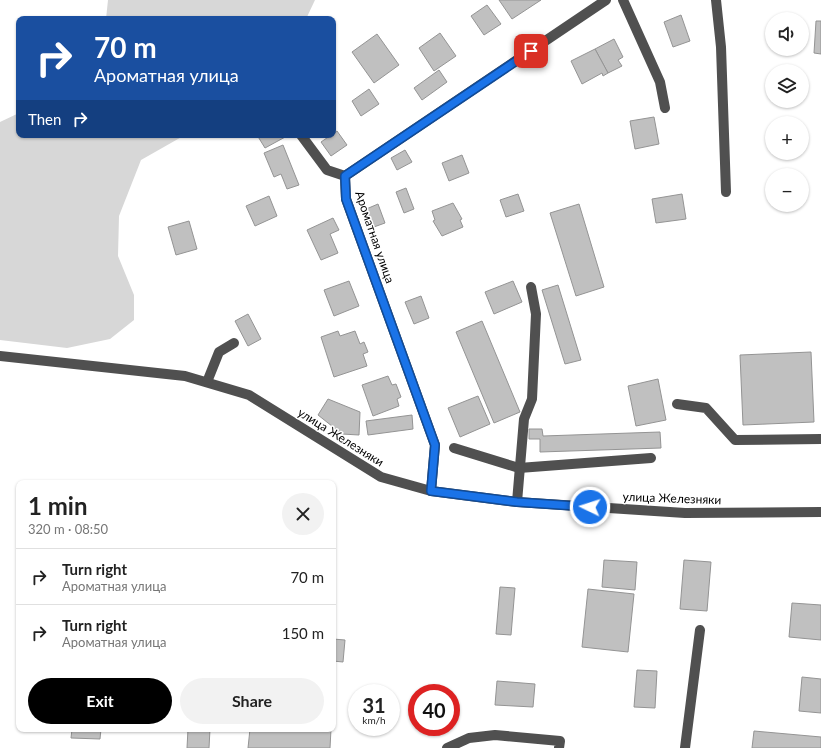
<!DOCTYPE html>
<meta charset="utf-8">
<style>
:root{--surface:#fff;--page:#f2f2f2;--text:#222;--muted:#767676;--line:#e0e0e0;--accent:#000}
body{margin:0;font-family:Lato,sans-serif;background:var(--page);color:var(--text);height:100vh;display:flex;flex-direction:column;font-size:15px;white-space:nowrap}
*{box-sizing:border-box;margin:0}
p{font-size:13px;color:var(--muted)}
.icon{flex:none;width:22px;height:22px;fill:none;stroke:currentColor;stroke-width:2;stroke-linecap:round;stroke-linejoin:round}
.map{position:relative;flex:1;overflow:hidden}
.details{position:absolute;left:16px;top:480px;width:320px;height:252px;display:flex;flex-direction:column;background:var(--surface);border-radius:8px;box-shadow:0 1px 3px #0004}
.details>*{flex:none}
.top-card{position:absolute;left:16px;top:16px;width:320px;height:122px;border-radius:8px;box-shadow:0 1px 3px #0004;background:#1a4fa0;color:#fff;overflow:hidden}
.buttons{position:absolute;left:765px;top:12px;display:grid;gap:8px}
.buttons a{display:grid;place-items:center;width:44px;height:44px;border-radius:50%;background:var(--surface);box-shadow:0 1px 3px #0004;font-size:20px}
.speed{position:absolute;left:348px;top:684px;display:flex;gap:8px;font-size:20px;font-weight:700;text-align:center}
.speed>*{display:grid;place-content:center;width:52px;height:52px;border-radius:50%;background:var(--surface);box-shadow:0 1px 3px #0004;line-height:1}
.speed small{font-size:10px;font-weight:400}
.speed .limit{border:6px solid #d22;background:#fff;color:#111}
.pin{position:absolute;display:grid;place-items:center;width:34px;height:34px;color:#fff;margin:-17px;border-radius:8px;box-shadow:0 2px 6px #0006}
.me{position:absolute;width:44px;margin:-22px;rotate:274deg;stroke-linejoin:round;filter:drop-shadow(0 0 3px #0008)}
.turn{display:flex;align-items:center;gap:14px;height:84px;padding:0 12px;font-size:18px}
.turn .icon{width:52px;height:52px;stroke-width:2.5}
.turn b{display:block;font-size:28px;line-height:34px}
.then{display:flex;align-items:center;height:38px;padding:0 12px;background:#0003;gap:8px;font-size:15px}
.round{display:grid;place-items:center;flex:none;width:42px;height:42px;border-radius:21px;background:var(--page)}
.overview{display:flex;align-items:center;justify-content:space-between;height:68px;padding:0 12px}
h1{font-size:24px;font-weight:700;line-height:30px}
.action{display:flex;gap:8px;margin-top:auto;padding:8px 12px}
.action a{flex:1;height:46px;border-radius:24px;background:var(--accent);color:#fff;font-size:16px;font-weight:700;line-height:46px;text-align:center}
.action a+a{background:var(--page);color:var(--text)}
ul{padding:0;list-style:none}
li{display:flex;align-items:center;gap:12px;height:56px;padding:0 12px;border-top:1px solid var(--line)}
li div{flex:1}
li b{display:block;font-size:15px}
li em{font-style:normal}
.map>svg:first-child{display:block}
.green{fill:#d7d7d7}
.building{fill:#c0c0c0;stroke:#949494}
.lines{fill:none;stroke-linecap:round;stroke-linejoin:round}
.minor{stroke:#505050;stroke-width:10}
.route-casing{stroke:#114b97;stroke-width:10}
.route{stroke:#1a73e8;stroke-width:7}
.labels{text-anchor:middle;dominant-baseline:central;stroke-width:3;stroke-linejoin:round;paint-order:stroke}
.street-label{font-size:12px;fill:#000;stroke:#fff}
</style>
<div class="map">
<svg width="821" height="748" viewBox="0 0 821 748">
<rect width="100%" height="100%" fill="#fff"/>
<g class="green">
<path d="M108 0H315L306 19H106Z"/>
<path d="M19 113V135H185L141 160 119 216 118 256 134 295V320L110 339 67 348 0 340V122Z"/>
</g>
<g class="building">
<path d="M499 0H541L512 19Z"/>
<path d="M487 5 501 24 484 35 471 16Z"/>
<path d="M681 15 690 41 673 47 664 22Z"/>
<path d="M816 21H821V54L814 53Z"/>
<path d="M440 33 456 56 434 71 419 48Z"/>
<path d="M377 34 399 65 374 83 352 52Z"/>
<path d="M614 39 623 57 618 60 622 66 608 73 595 49Z"/>
<path d="M595 49 608 73 603 76 602 73 582 84 571 61Z"/>
<path d="M439 70 447 82 422 100 414 88Z"/>
<path d="M369 89 379 104 361 116 352 101Z"/>
<path d="M654 117 659 144 635 149 630 121Z"/>
<path d="M337 131 347 145 331 156 321 142Z"/>
<path d="M257 135H286L287 136 265 148Z"/>
<path d="M283 145 299 185 287 189 281 174 274 177 264 153Z"/>
<path d="M405 150 412 162 397 170 391 158Z"/>
<path d="M462 155 469 173 449 181 442 163Z"/>
<path d="M406 188 414 209 404 213 396 192Z"/>
<path d="M518 194 524 211 506 217 500 200Z"/>
<path d="M682 194 686 219 656 223 652 199Z"/>
<path d="M269 196 277 216 255 226 246 206Z"/>
<path d="M453 203 462 219 460 220 463 227 442 236 433 221 435 220 432 211Z"/>
<path d="M378 204 385 223 371 228 364 210Z"/>
<path d="M579 204 604 287 576 296 550 213Z"/>
<path d="M333 218 339 230 330 234 338 253 321 260 307 230Z"/>
<path d="M189 221 197 249 176 255 168 227Z"/>
<path d="M349 281 359 306 334 316 324 290Z"/>
<path d="M513 281 522 302 494 314 485 292Z"/>
<path d="M558 285 581 360 565 364 542 290Z"/>
<path d="M421 296 429 318 414 324 405 302Z"/>
<path d="M248 314 261 339 248 346 235 321Z"/>
<path d="M482 321 520 412 494 423 456 332Z"/>
<path d="M338 331 340 336 355 331 360 344 364 342 368 352 363 354 367 366 334 377 321 337Z"/>
<path d="M811 352 814 422 743 425 740 355Z"/>
<path d="M388 376 392 385 396 384 401 397 397 399 399 406 373 416 362 385Z"/>
<path d="M658 379 666 420 636 426 628 386Z"/>
<path d="M478 396 490 424 460 437 448 408Z"/>
<path d="M328 399 360 412 359 435 342 434 318 415Z"/>
<path d="M412 415 413 429 368 435 366 421Z"/>
<path d="M529 429H542L543 436 660 432 661 448 540 452V439H529Z"/>
<path d="M604 560 637 562 635 590 602 587Z"/>
<path d="M684 560 711 562 707 611 680 609Z"/>
<path d="M500 587 515 588 511 635 496 634Z"/>
<path d="M588 589 634 594 628 652 582 647Z"/>
<path d="M792 603 821 605V640L789 637Z"/>
<path d="M333 639 345 640 343 662 333 661Z"/>
<path d="M637 670 657 671 655 708 634 707Z"/>
<path d="M802 677 821 679V713L799 711Z"/>
<path d="M497 681 535 684 533 707 495 705Z"/>
<path d="M72 729H101L100 739 71 738Z"/>
<path d="M188 729H210L209 748H187Z"/>
<path d="M250 729H331L330 748H248Z"/>
<path d="M754 731 821 737V748H752Z"/>
</g>
<g class="lines">
<g class="minor">
<path d="M623 0 660 82 665 108"/>
<path d="M716 0 721 47 726 192"/>
<path d="M301 135 327 170 345 176"/>
<path d="M0 356 185 376 249 395 381 477 431 491 517 502 685 513 821 512"/>
<path d="M207 382 219 352 234 343"/>
<path d="M677 404 706 408 735 440 821 439"/>
<path d="M454 448 519 468 651 458"/>
<path d="M431 491 435 445 346 199 345 176 606 0"/>
<path d="M517 502 524 419 532 399 536 314 531 287"/>
<path d="M447 748 469 738 495 735 560 741 559 748"/>
<path d="M685 748 700 630"/>
</g>
</g>
<g class="lines">
<g class="route-casing">
<path id="route" d="M531 51 345 176 346 199 435 445 431 491 517 502 590 507"/>
</g>
<use href="#route" class="route"/>
</g>
<g class="labels">
<g class="street-label">
<text transform="translate(375 237) rotate(71)">Ароматная улица</text>
<text transform="translate(341 437) rotate(32)">улица Железняки</text>
<text transform="translate(672 498) rotate(2)">улица Железняки</text>
</g>
</g>
</svg>
<div class="buttons">
<a><svg class="icon" aria-label="sound" viewBox="0 0 24 24"><path d="M4 9h4l5-4v14l-5-4H4zM17 9q2 3 0 6"/></svg></a>
<a><svg class="icon" aria-label="layers" viewBox="0 0 24 24"><path d="M12 4l9 5-9 5-9-5zM3 14l9 5 9-5"/></svg></a>
<a>+</a>
<a>−</a>
</div>
<div class="speed"><div>31<small>km/h</small></div><div class="limit">40</div></div>
<div class="pin" style="left:531px;top:51px;background:#d93025"><svg class="icon" aria-label="arrive" viewBox="0 0 24 24"><path d="M6 21V4h12l-3 4 3 4H6"/></svg></div>
<svg class="me" style="left:590px;top:507px" viewBox="-20 -20 40 40"><circle r="17" fill="#1a73e8" stroke="#fff" stroke-width="3"/><path d="M0-11L8 9 0 5-8 9z" fill="#fff"/></svg>
<div class="top-card">
<div class="turn"><svg class="icon" aria-label="right" viewBox="0 0 24 24"><path d="M7 20v-9h11M14 6l5 5-5 5"/></svg><div><b>70 m</b>Ароматная улица</div></div>
<div class="then">Then<svg class="icon" aria-label="right" viewBox="0 0 24 24"><path d="M7 20v-9h11M14 6l5 5-5 5"/></svg></div>
</div>
<section class="details">
<div class="overview"><div><h1>1 min</h1><p>320 m · 08:50</p></div><a class="round"><svg class="icon" aria-label="close" viewBox="0 0 24 24"><path d="M6 6l12 12M18 6L6 18"/></svg></a></div>
<ul>
<li><svg class="icon" aria-label="right" viewBox="0 0 24 24"><path d="M7 20v-9h11M14 6l5 5-5 5"/></svg><div><b>Turn right</b><p>Ароматная улица</p></div><em>70 m</em></li>
<li><svg class="icon" aria-label="right" viewBox="0 0 24 24"><path d="M7 20v-9h11M14 6l5 5-5 5"/></svg><div><b>Turn right</b><p>Ароматная улица</p></div><em>150 m</em></li>
</ul>
<div class="action"><a>Exit</a><a>Share</a></div>
</section>
</div>
